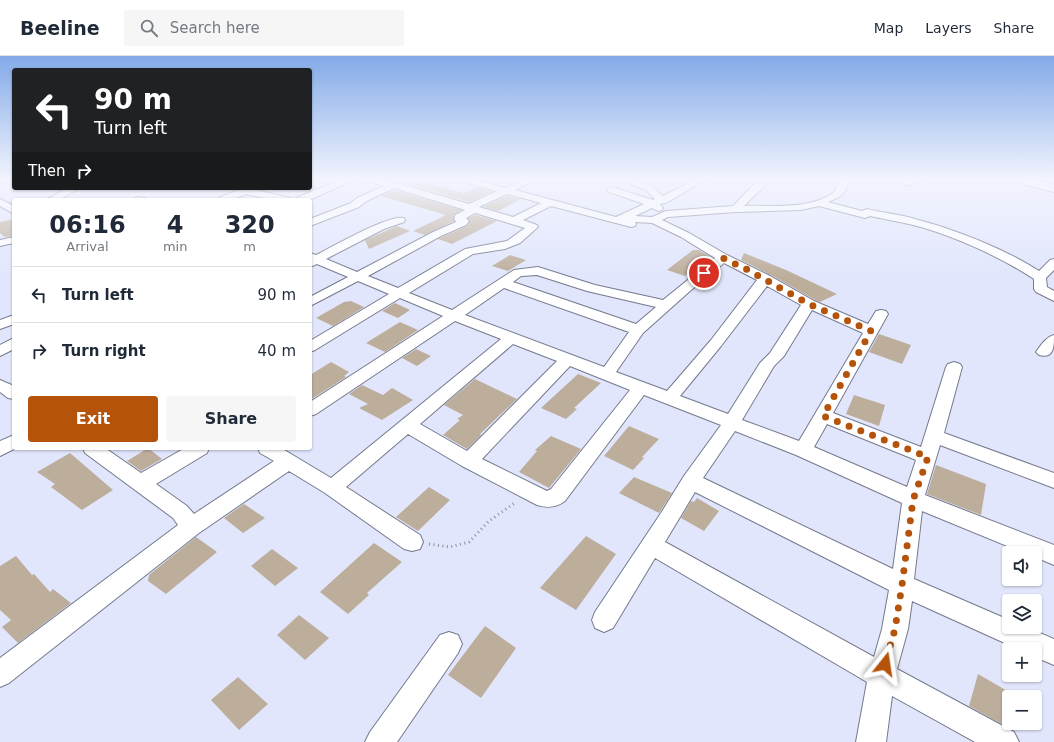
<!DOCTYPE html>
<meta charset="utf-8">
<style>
:root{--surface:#fff;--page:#f6f6f7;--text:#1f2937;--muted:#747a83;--line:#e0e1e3;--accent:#b45309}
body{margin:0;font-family:"DejaVu Sans",sans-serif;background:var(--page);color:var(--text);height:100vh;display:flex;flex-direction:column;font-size:15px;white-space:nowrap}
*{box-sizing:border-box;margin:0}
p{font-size:13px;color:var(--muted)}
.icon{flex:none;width:22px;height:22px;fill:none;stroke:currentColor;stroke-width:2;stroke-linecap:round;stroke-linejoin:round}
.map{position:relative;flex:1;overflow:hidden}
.side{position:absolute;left:12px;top:142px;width:300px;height:252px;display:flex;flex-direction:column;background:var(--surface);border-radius:4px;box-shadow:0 1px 3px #0004}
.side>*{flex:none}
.guide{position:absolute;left:12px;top:12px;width:300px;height:122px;border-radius:4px;box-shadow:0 1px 3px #0004;background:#202124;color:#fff;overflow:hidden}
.fabs{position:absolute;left:1002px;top:490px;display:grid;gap:8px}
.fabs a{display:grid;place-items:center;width:40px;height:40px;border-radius:4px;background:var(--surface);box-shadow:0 1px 3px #0004;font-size:20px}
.pin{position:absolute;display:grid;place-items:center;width:34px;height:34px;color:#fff;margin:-17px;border:2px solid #fff;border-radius:50%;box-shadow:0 1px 4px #0007}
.me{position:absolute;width:44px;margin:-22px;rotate:15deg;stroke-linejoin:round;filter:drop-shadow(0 0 3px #0008)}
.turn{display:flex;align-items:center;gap:14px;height:84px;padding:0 16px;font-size:18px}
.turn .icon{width:52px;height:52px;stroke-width:2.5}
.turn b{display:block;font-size:28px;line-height:34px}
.then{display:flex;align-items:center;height:38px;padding:0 16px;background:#0003;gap:8px;font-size:15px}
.eta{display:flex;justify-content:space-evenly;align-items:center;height:68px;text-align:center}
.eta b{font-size:24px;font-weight:700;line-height:28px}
.cta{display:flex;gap:8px;margin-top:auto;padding:8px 16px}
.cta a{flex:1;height:46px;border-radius:4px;background:var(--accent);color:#fff;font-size:16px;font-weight:700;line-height:46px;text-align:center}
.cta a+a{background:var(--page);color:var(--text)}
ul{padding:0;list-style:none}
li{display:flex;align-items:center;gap:12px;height:56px;padding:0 16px;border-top:1px solid var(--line)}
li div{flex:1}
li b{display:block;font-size:15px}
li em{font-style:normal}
header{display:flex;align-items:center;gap:24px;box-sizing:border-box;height:56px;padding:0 20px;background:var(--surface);border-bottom:1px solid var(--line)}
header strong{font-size:19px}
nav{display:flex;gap:22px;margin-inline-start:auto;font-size:14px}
.search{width:280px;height:36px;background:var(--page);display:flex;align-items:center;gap:10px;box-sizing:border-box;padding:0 14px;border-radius:4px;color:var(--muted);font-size:15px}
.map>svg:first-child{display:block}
.building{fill:#bdae9c}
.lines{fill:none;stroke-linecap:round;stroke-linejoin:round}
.street-casing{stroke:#74798c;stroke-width:2}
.secondary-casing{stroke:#74798c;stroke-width:2}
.path{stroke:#8d91a1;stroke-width:3;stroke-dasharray:1 3.5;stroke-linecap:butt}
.street{fill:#fff;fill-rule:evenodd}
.secondary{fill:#fff;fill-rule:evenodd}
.route{stroke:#b45309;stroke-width:7;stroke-dasharray:0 12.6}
</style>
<header>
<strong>Beeline</strong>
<div class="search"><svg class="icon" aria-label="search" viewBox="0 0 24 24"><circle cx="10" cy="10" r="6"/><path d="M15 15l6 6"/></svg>Search here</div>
<nav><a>Map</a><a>Layers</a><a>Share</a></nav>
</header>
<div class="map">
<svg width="1054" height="686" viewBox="0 0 1054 686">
<rect width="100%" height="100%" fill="#e1e6fc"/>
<g class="building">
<path d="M418 124 463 137 477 131 493 135 469 146 407 128Z"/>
<path d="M394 134 461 154 454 159V165L425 179 413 175 446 159 381 140Z"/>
<path d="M507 140 521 143 498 155 483 151Z"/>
<path d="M475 159 497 165 452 188 438 183 467 170 470 165 468 162Z"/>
<path d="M14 163V180L5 181 0 177V166Z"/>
<path d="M397 170 410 175 369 193 365 184Z"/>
<path d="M693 194H699L709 200 685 220 667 214Z"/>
<path d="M744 197 786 214 837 238 820 246 815 244 771 219 741 204Z"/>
<path d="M510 199 526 204 508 215 492 210Z"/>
<path d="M351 245 364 251 333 270 316 262 344 246Z"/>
<path d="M395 247 410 254 398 262 382 255Z"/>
<path d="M400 266 418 274 385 296 366 287Z"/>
<path d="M879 278 911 289 902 308 869 296Z"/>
<path d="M416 293 431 300 417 310 402 302Z"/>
<path d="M331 306 349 316 344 320 346 321 310 344V319Z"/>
<path d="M578 318 601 327 574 352 577 353 566 363 541 352Z"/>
<path d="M475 323 517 343 480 378 481 379 467 393 443 379 460 364 457 363 463 359 444 349Z"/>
<path d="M362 329 383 339 392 332 413 344 382 364 359 352 368 348 349 338Z"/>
<path d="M854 339 885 349 879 370 846 358Z"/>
<path d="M629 370 659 383 642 401 644 402 633 414 604 400Z"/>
<path d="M551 380 581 393 549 432 519 416 537 395 535 394Z"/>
<path d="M148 392 162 403 141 415 127 405Z"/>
<path d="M70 397 113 434 82 454 51 431 55 428 37 416Z"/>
<path d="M936 409 986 428 981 459 927 438Z"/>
<path d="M634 421 672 437 659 457 619 437Z"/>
<path d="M429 431 450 444 418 475 396 461Z"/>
<path d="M697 442 719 455 704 475 681 462 691 445 694 446Z"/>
<path d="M244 448 265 462 243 477 224 462Z"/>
<path d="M586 480 616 498 576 554 540 532Z"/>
<path d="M196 481 217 496 166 538 148 525 149 519Z"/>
<path d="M374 487 402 506 367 537 369 539 348 558 320 536Z"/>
<path d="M272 493 298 512 275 530 251 510Z"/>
<path d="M16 500 32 519 34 518 50 536 53 533 71 547 18 587 2 571 11 564 0 554V510Z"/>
<path d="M299 559 329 582 305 604 277 579Z"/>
<path d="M485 570 516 592 481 642 448 619Z"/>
<path d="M978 618 1009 636V672L969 650Z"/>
<path d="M238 621 268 648 239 674 211 644Z"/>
</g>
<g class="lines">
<g class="street-casing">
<g id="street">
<path d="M340 124H354L309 144H295L296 142Z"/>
<path d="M368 124H384L393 126 469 148 497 135 463 126 461 124H477L506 132 522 124H535L515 134 616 161 644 148 609 136 607 134 609 132 612 131 653 144 655 143 646 134 628 127 627 124C642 124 652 129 663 140L694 124H706L666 147 660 148 663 152 662 154 658 155 652 152 635 160 652 161 666 155 733 150 751 131 757 126V124H767V127L744 150C772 149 809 154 833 137 837 134 836 128 841 124H851L846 130V134L839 141 828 146 862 155 867 153C883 157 899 158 915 163 954 173 1005 193 1039 215L1050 204 1054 203V214L1046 222 1047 231 1054 235V245L1036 236 1034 233V223C1001 201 948 177 909 168 896 165 883 163 870 160L865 162 819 150 801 154 736 156 668 161 662 164 689 177 727 199 770 220 814 245 868 268 876 255 881 254 886 255 888 258 833 357 921 391 946 311 948 308 954 306 960 308 962 311 944 377 1054 417V432L940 389 925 439 1054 489V509L1035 501V497H1024L922 455 914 523 1009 564V571H1026L1054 583V609L1035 601V593H1018L912 545 908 573 897 613 1014 676 1019 686H975L892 640 886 686H856L867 626 655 502 613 572 604 576 595 572 592 564 595 556 661 457 684 420 721 369 644 339 565 445C556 452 547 452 537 449L462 410 408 378 346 431 420 479 423 486 420 493 412 495 404 493 325 437 289 415 199 477 9 627 0 631V602L178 469 173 462 85 397 83 392H105L141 417 185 392H209L207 397 156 428 187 450 194 458 274 405 260 397 258 392H281L331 422 501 283 455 265 316 358 310 360V346L443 260 400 242 315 294 310 296V285L389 238 358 225 310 250V241L348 221 317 208 310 211V197L316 199C332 191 389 158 404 162L405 164 404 166 384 173 326 203 357 216 433 176 456 166 454 163 455 159 465 154 394 132 365 146 359 151 310 170V163L351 147 357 142 384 130 370 126ZM507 138 541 147 513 161 479 151ZM551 150 631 171 635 170 636 168 635 166 652 167 681 181 715 202 663 244 595 229 538 211 514 214 452 254 409 237 473 198 505 193 520 187 538 171 537 169 523 164ZM475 157 525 172 507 185 465 193 398 232 368 220 441 180 466 169 469 165 466 162ZM724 207 757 224 711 284 667 335 616 316 643 277 690 235ZM537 219 587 235 656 251 636 268 513 226 521 220ZM767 230 801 249 770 297 760 307 728 358 680 340 721 290ZM504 232 629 276 604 311 465 259ZM812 254 863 277 799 385 742 364 774 310 784 300ZM513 288 557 305 467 395 420 368ZM570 310 630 334 551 433 547 435 482 403ZM827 368 916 404 907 431 814 391ZM735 375 796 399 902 447 893 513 703 422ZM695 436 889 534 882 573 874 601 665 486Z"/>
<path d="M809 124H836L834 126 823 128 811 126Z"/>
<path d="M906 124H921L907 130 902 127Z"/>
<path d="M68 132H80L59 144H46Z"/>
<path d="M244 132H258L256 134 290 142 291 144H273L246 138 231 144H217L218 142Z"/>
<path d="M137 141 145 142 146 144H132Z"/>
<path d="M0 143 14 150V158L0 150Z"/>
<path d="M14 181V187L0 190V184Z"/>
<path d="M14 259V268L0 273V264Z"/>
<path d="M1054 279C1054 291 1054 303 1039 299L1036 296C1041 289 1046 281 1054 279Z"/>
<path d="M14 282V293L0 300V289Z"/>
<path d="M0 324 14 330V343L8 342 0 336Z"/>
<path d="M14 379V392H16L0 400V385Z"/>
<path d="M449 576 458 579 462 588 458 597 397 686H365L370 676 440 579Z"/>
</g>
</g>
<g class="secondary-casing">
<path id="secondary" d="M1016 124H1037L1054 128V136L1018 127Z"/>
</g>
<path class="path" d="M429 488 450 491 469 486 489 465 516 446"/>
<use href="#street" class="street"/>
<use href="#secondary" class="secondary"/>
</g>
<linearGradient id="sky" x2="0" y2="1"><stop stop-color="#83aae8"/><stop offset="0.56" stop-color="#f2f4fe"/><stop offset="1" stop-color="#f2f4fe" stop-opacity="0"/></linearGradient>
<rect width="1054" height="220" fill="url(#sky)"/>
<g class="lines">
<path class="route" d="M704 217 723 202 748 214 809 248 871 275 823 360 928 401 913 444 902 529 895 573 885 608"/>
</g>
</svg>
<div class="fabs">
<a><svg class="icon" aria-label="sound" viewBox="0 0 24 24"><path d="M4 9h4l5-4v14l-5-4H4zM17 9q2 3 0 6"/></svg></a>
<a><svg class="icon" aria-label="layers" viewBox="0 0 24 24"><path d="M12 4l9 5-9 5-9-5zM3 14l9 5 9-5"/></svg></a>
<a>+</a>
<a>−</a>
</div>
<div class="pin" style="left:704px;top:217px;background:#d93025"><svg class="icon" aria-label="arrive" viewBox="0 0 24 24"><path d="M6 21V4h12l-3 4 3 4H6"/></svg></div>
<svg class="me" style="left:885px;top:608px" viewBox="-20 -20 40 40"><path d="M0-17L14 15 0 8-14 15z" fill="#b45309" stroke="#fff" stroke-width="4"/></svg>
<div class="guide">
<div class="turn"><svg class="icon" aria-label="left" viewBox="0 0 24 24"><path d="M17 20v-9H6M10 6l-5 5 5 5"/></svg><div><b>90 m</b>Turn left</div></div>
<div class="then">Then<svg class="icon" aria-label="right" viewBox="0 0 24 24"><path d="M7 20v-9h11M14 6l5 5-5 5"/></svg></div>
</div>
<section class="side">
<div class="eta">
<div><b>06:16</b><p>Arrival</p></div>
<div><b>4</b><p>min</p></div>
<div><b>320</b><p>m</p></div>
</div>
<ul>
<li><svg class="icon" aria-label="left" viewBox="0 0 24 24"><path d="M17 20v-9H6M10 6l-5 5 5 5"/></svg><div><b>Turn left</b></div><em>90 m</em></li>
<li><svg class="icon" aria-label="right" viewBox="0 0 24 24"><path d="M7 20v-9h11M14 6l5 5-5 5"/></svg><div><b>Turn right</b></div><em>40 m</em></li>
</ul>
<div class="cta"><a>Exit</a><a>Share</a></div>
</section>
</div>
